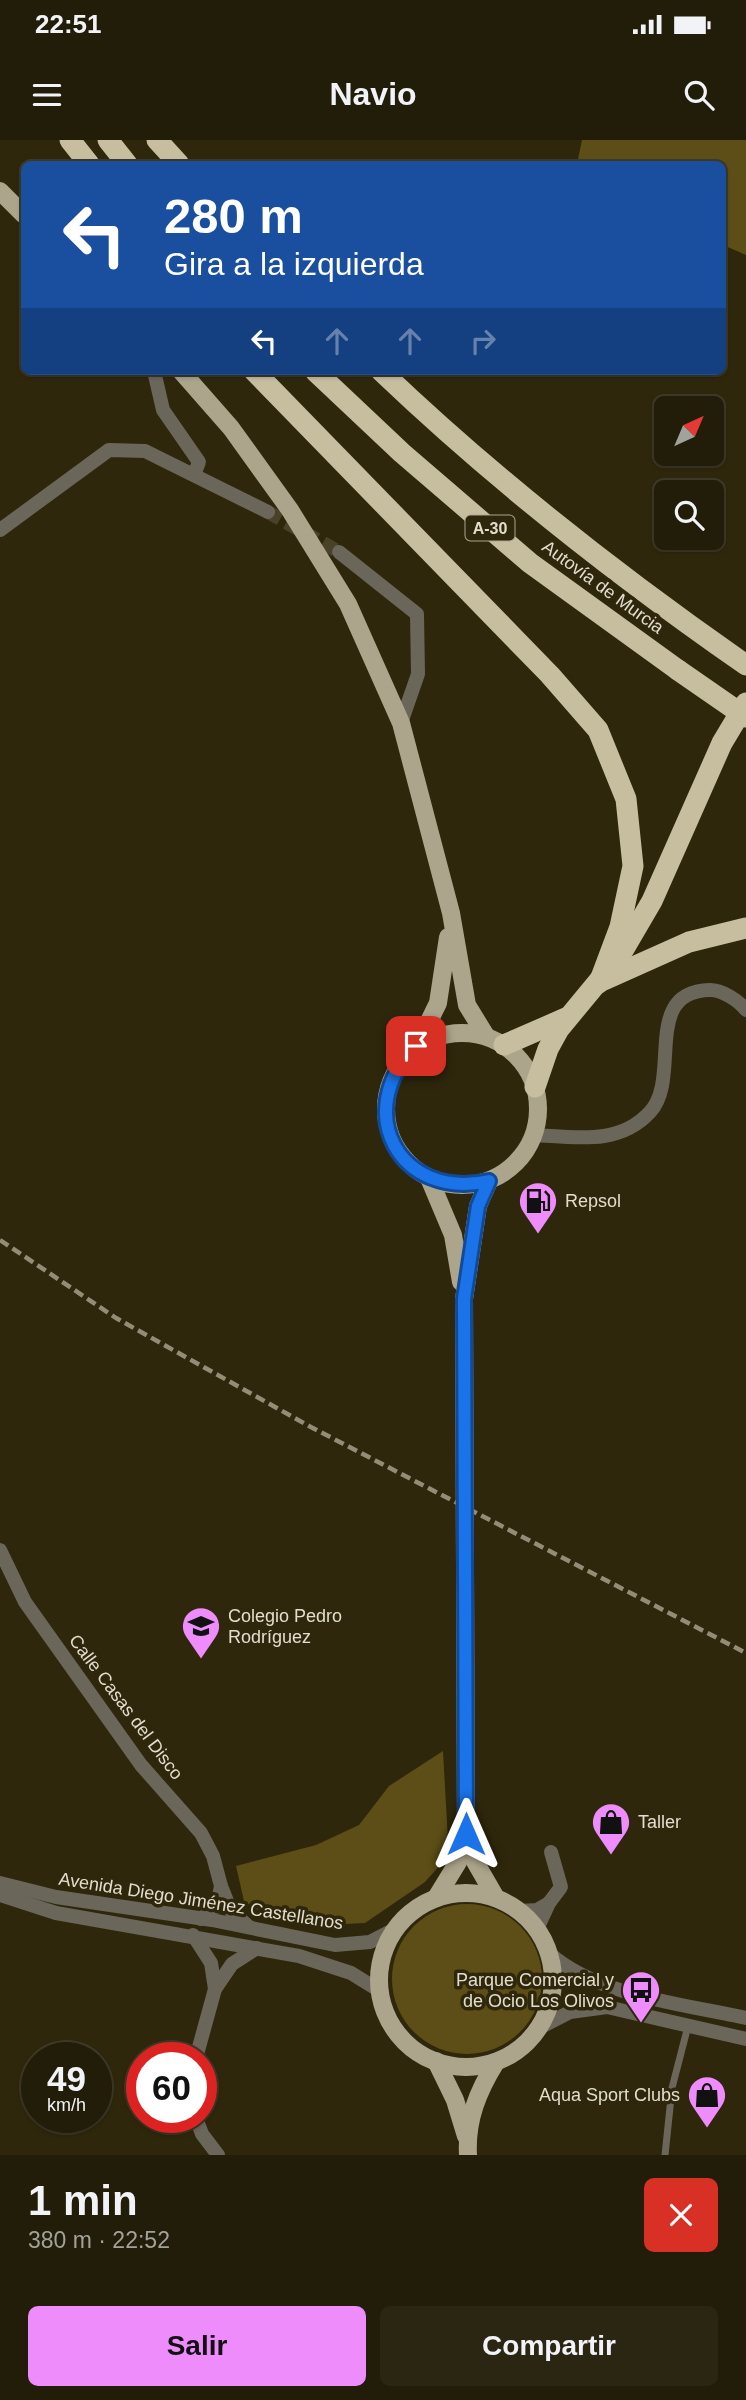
<!DOCTYPE html>
<html lang="es">
<meta charset="utf-8">
<style>
:root{--surface:#221d08;--page:#2a2612;--text:#f1f3f6;--muted:#a2a29c;--line:#3f3b29;--accent:#ed8cfa}
body{margin:0;font-family:Arial,sans-serif;background:var(--page);color:var(--text);height:100vh;display:flex;flex-direction:column;font-size:26px;white-space:nowrap}
*{box-sizing:border-box;margin:0}
p{font-size:23px;color:var(--muted)}
.icon{flex:none;width:38px;height:38px;fill:none;stroke:currentColor;stroke-width:2;stroke-linecap:round;stroke-linejoin:round}
.map{position:relative;height:2015px;overflow:hidden}
.side{display:flex;flex-direction:column;background:var(--surface);flex:1}
.side>*{flex:none}
.hud{position:absolute;left:21px;top:21px;width:705px;height:214px;border-radius:10px;box-shadow:0 2px 5px #0004,0 0 0 2px var(--line);background:#1a4fa0;color:#fff;overflow:hidden}
.needle{width:46px;rotate:44deg}
.fabs{position:absolute;left:654px;top:256px;display:grid;gap:14px}
.fabs a{display:grid;place-items:center;width:70px;height:70px;border-radius:10px;background:var(--surface);box-shadow:0 2px 5px #0004,0 0 0 2px var(--line);font-size:35px}
.speed{position:absolute;left:21px;top:1902px;display:flex;gap:14px;font-size:35px;font-weight:700;text-align:center}
.speed>*{display:grid;place-content:center;width:91px;height:91px;border-radius:50%;background:var(--surface);box-shadow:0 2px 5px #0004,0 0 0 2px var(--line);line-height:1}
.speed small{font-size:18px;font-weight:400}
.speed .limit{border:10px solid #d22;background:#fff;color:#111}
.pin{position:absolute;display:grid;place-items:center;width:60px;height:60px;color:#fff;margin:-30px;border-radius:14px;box-shadow:0 4px 10px #0006}
.me{position:absolute;width:77px;margin:-38px;rotate:0deg;stroke-linejoin:round;filter:drop-shadow(0 0 5px #0008)}
.turn{display:flex;align-items:center;gap:24px;height:147px;padding:0 28px;font-size:32px}
.turn .icon{width:91px;height:91px;stroke-width:2.5}
.turn b{display:block;font-size:49px;line-height:60px}
.lanes{display:flex;align-items:center;height:66px;padding:0 28px;background:#0003;justify-content:center;gap:35px;direction:ltr}
.lanes .off{opacity:.35}
.round{display:grid;place-items:center;flex:none;width:74px;height:74px;border-radius:10px;background:var(--page)}
.overview{display:flex;align-items:center;justify-content:space-between;height:119px;padding:0 28px}
h1{font-size:42px;font-weight:700;line-height:52px}
.primary-button{display:flex;gap:14px;margin-top:auto;padding:14px 28px}
.primary-button a{flex:1;height:80px;border-radius:10px;background:var(--accent);color:#111;font-size:28px;font-weight:700;line-height:80px;text-align:center}
.primary-button a+a{background:var(--page);color:var(--text)}
.status{display:flex;justify-content:space-between;align-items:center;height:49px;padding:0 35px;background:var(--surface);direction:ltr}
.status svg{height:19px;fill:currentColor}
header{display:flex;justify-content:space-between;align-items:center;height:91px;padding:0 28px;background:var(--surface);font-size:32px;font-weight:700}
.map>svg:first-child{display:block}
.green{fill:#5c4e16}
.lines{fill:none;stroke-linecap:round;stroke-linejoin:round}
.minor-tunnel{stroke:#494228;stroke-width:14;stroke-dasharray:14 7;stroke-linecap:butt}
.service{stroke:#6a665a;stroke-width:7}
.minor{stroke:#6a665a;stroke-width:14}
.primary{stroke:#aca58b;stroke-width:18}
.motorway{stroke:#c7be9f;stroke-width:21}
.rail{stroke:#938d78;stroke-width:4.5;stroke-dasharray:10 5;stroke-linecap:butt}
.motorway-bridge{stroke:#c7be9f;stroke-width:21}
.route-casing{stroke:#114b97;stroke-width:18}
.route{stroke:#1a73e8;stroke-width:12}
.labels{text-anchor:middle;dominant-baseline:central;stroke-width:7;stroke-linejoin:round;paint-order:stroke}
.shield{fill:#2e270b;stroke:#aca693;stroke-width:2}
.shield-label{font-size:16px;font-weight:bold;fill:#e2ddcd}
.street-label{font-size:18px;fill:#e2ddcd;stroke:#2e270b}
.poi-label{font-size:18px;fill:#e2ddcd;stroke:#2e270b;text-anchor:start}
</style>
<div class="status"><b>22:51</b><svg viewBox="0 0 49 12"><path d="M0 12V9h3v3zM5 12V6h3v6zM10 12V3h3v9zM15 12V0h3v12zM26 1h20v11H26zM47 4h2v5h-2z"/></svg></div>
<header><svg class="icon" aria-label="menu" viewBox="0 0 24 24"><path d="M4 6h16M4 12h16M4 18h16"/></svg>Navio<svg class="icon" aria-label="search" viewBox="0 0 24 24"><circle cx="10" cy="10" r="6"/><path d="M15 15l6 6"/></svg></header>
<div class="map">
<svg width="746" height="2015" viewBox="0 0 746 2015">
<rect width="100%" height="100%" fill="#2e270b"/>
<g class="green">
<path d="M582 0H746V115L723 105V24H577Z"/>
<path d="M443 1611 448 1701 441 1724 425 1742 365 1783 346 1784 255 1769 244 1761 236 1726 316 1705 359 1685 389 1646Z"/>
<circle cx="467" cy="1839" r="75"/>
</g>
<g class="lines">
<path class="minor-tunnel" d="M268 372 339 412"/>
<path class="service" d="M665 2015 672 1948 688 1886"/>
<g class="minor">
<path d="M154 231 163 270 199 322 194 335"/>
<path d="M0 390 109 310 145 311 268 372"/>
<path d="M339 412 417 474 418 534 401 583"/>
<path d="M534 995C575 997 619 1006 650 972 682 938 641 851 710 850 722 850 738 860 746 870"/>
<path d="M0 1410 25 1462 141 1625 201 1693 213 1716 221 1746"/>
<path d="M0 1743 56 1757 212 1780 335 1805 370 1802 395 1789"/>
<path d="M0 1755 56 1773 299 1816 351 1833 380 1851"/>
<path d="M519 1771 537 1770 549 1763"/>
<path d="M201 1779 217 1766 221 1746 231 1771 248 1786"/>
<path d="M537 1789 549 1763 561 1747 551 1712"/>
<path d="M193 1795 211 1823 215 1849 232 1824 257 1808"/>
<path d="M549 1813C597 1856 684 1864 746 1878"/>
<path d="M539 1888 570 1872 607 1867 746 1899"/>
<path d="M196 1918 215 1849"/>
<path d="M196 1978 202 1994 218 2015"/>
</g>
<g class="primary">
<path d="M0 51 24 75"/>
<path d="M181 231 231 288 290 370 348 464 401 583 451 773 467 865 486 896"/>
<circle cx="462" cy="969" r="76"/>
<path d="M417 906 438 863 448 797"/>
<path d="M429 1038 453 1095 461 1142"/>
<path d="M489 1041 478 1066 464 1159 466 1694 473 1718 496 1758"/>
<circle cx="466" cy="1840" r="87"/>
<path d="M436 1758 458 1722 466 1694"/>
<path d="M436 1921 455 1960 466 1996"/>
<path d="M468 2015C466 1980 478 1951 496 1922"/>
</g>
<g class="motorway">
<path d="M70 0 89 24"/>
<path d="M108 0 127 24"/>
<path d="M157 0 179 24"/>
<path d="M254 231 550 535 598 590 626 659 633 726 620 787 599 843"/>
<path d="M315 231 402 313 530 423 678 530"/>
<path d="M381 231C494 339 618 436 746 525"/>
<path d="M604 840 689 802 746 788"/>
<path d="M504 905 566 878"/>
<path d="M535 947 548 909 559 889 621 814 652 761 722 603 746 563"/>
</g>
<path class="rail" d="M0 1100 116 1178 309 1286 746 1513"/>
<path class="motorway-bridge" d="M678 530 746 577"/>
</g>
<g class="lines">
<g class="route-casing">
<path id="route" d="M416 906C351 971 399 1061 489 1041L478 1066 464 1159 466 1694"/>
</g>
<use href="#route" class="route"/>
</g>
<defs>
<g id="fuel-pin" transform="scale(2.0125)"><path d="M0 17L-7.5 6A9.5 9.5 0 1 1 7.5 6Z" fill="#ed8cfa" stroke="#2e270b"/><path d="M-5.5-6h7V0h2V4h1.3V-2.5L3-4.5l.8-.8L6-3V5H2.5V1h-1V6h-7ZM-4.2-4.7v3.2H.2V-4.7Z" fill="#111"/></g>
<g id="school-pin" transform="scale(2.0125)"><path d="M0 17L-7.5 6A9.5 9.5 0 1 1 7.5 6Z" fill="#ed8cfa" stroke="#2e270b"/><path d="M0-5L7-2L0 1L-7-2ZM-4 1L0 2.5L4 1V4Q0 6-4 4Z" fill="#111"/></g>
<g id="shop-pin" transform="scale(2.0125)"><path d="M0 17L-7.5 6A9.5 9.5 0 1 1 7.5 6Z" fill="#ed8cfa" stroke="#2e270b"/><path d="M-5-2.5h2.3a2.7 3.5 0 0 1 5.4 0H5L5.5 6h-11ZM-1.5-2.5h3a1.5 2.3 0 0 0-3 0Z" fill="#111"/></g>
<g id="bus-pin" transform="scale(2.0125)"><path d="M0 17L-7.5 6A9.5 9.5 0 1 1 7.5 6Z" fill="#ed8cfa" stroke="#2e270b"/><path d="M-5-6H5V4H4V6H2V4H-2V6H-4V4H-5ZM-3.5-4V0h7V-4ZM-3.5 1.2v1.5H-2V1.2ZM2 1.2v1.5H3.5V1.2Z" fill="#111"/></g>
</defs>
<g fill-rule="evenodd">
<use href="#fuel-pin" x="538" y="1061"/>
<use href="#school-pin" x="201" y="1486"/>
<use href="#shop-pin" x="611" y="1682"/>
<use href="#bus-pin" x="641" y="1850"/>
<use href="#shop-pin" x="707" y="1955"/>
</g>
<g class="labels">
<rect class="shield" x="465.5" y="375.5" width="49" height="25" rx="5"/>
<g class="shield-label">
<text x="490" y="388">A-30</text>
</g>
<g class="street-label">
<text transform="translate(603 447) rotate(36)">Autovía de Murcia</text>
<text transform="translate(126 1567) rotate(53)">Calle Casas del Disco</text>
<text transform="translate(201 1761) rotate(9)">Avenida Diego Jiménez Castellanos</text>
</g>
<g class="poi-label">
<text x="565" y="1061">Repsol</text>
<text x="228" y="1476">Colegio Pedro<tspan x="228" dy="21">Rodríguez</tspan></text>
<text x="638" y="1682">Taller</text>
<text x="614" y="1840" text-anchor="end">Parque Comercial y<tspan x="614" dy="21">de Ocio Los Olivos</tspan></text>
<text x="680" y="1955" text-anchor="end">Aqua Sport Clubs</text>
</g>
</g>
</svg>
<div class="fabs">
<a><svg class="needle" viewBox="-14 -14 28 28"><path d="M0-13l5 13h-10z" fill="#e53935"/><path d="M0 13l5-13h-10z" fill="#a2a29c"/></svg></a>
<a><svg class="icon" aria-label="search" viewBox="0 0 24 24"><circle cx="10" cy="10" r="6"/><path d="M15 15l6 6"/></svg></a>
</div>
<div class="speed"><div>49<small>km/h</small></div><div class="limit">60</div></div>
<div class="pin" style="left:416px;top:906px;background:#d93025"><svg class="icon" aria-label="arrive" viewBox="0 0 24 24"><path d="M6 21V4h12l-3 4 3 4H6"/></svg></div>
<svg class="me" style="left:466px;top:1694px" viewBox="-20 -20 40 40"><path d="M0-17L14 15 0 8-14 15z" fill="#1a73e8" stroke="#fff" stroke-width="4"/></svg>
<div class="hud">
<div class="turn"><svg class="icon" aria-label="left" viewBox="0 0 24 24"><path d="M17 20v-9H6M10 6l-5 5 5 5"/></svg><div><b>280 m</b>Gira a la izquierda</div></div>
<div class="lanes"><svg class="icon" aria-label="left" viewBox="0 0 24 24"><path d="M17 20v-9H6M10 6l-5 5 5 5"/></svg><svg class="icon off" aria-label="ahead" viewBox="0 0 24 24"><path d="M12 20V5M6 11l6-6 6 6"/></svg><svg class="icon off" aria-label="ahead" viewBox="0 0 24 24"><path d="M12 20V5M6 11l6-6 6 6"/></svg><svg class="icon off" aria-label="right" viewBox="0 0 24 24"><path d="M7 20v-9h11M14 6l5 5-5 5"/></svg></div>
</div>
</div>
<section class="side">
<div class="overview"><div><h1>1 min</h1><p>380 m · 22:52</p></div><a class="round" style="background:#d93025;color:#fff"><svg class="icon" aria-label="close" viewBox="0 0 24 24"><path d="M6 6l12 12M18 6L6 18"/></svg></a></div>
<div class="primary-button"><a>Salir</a><a>Compartir</a></div>
</section>
